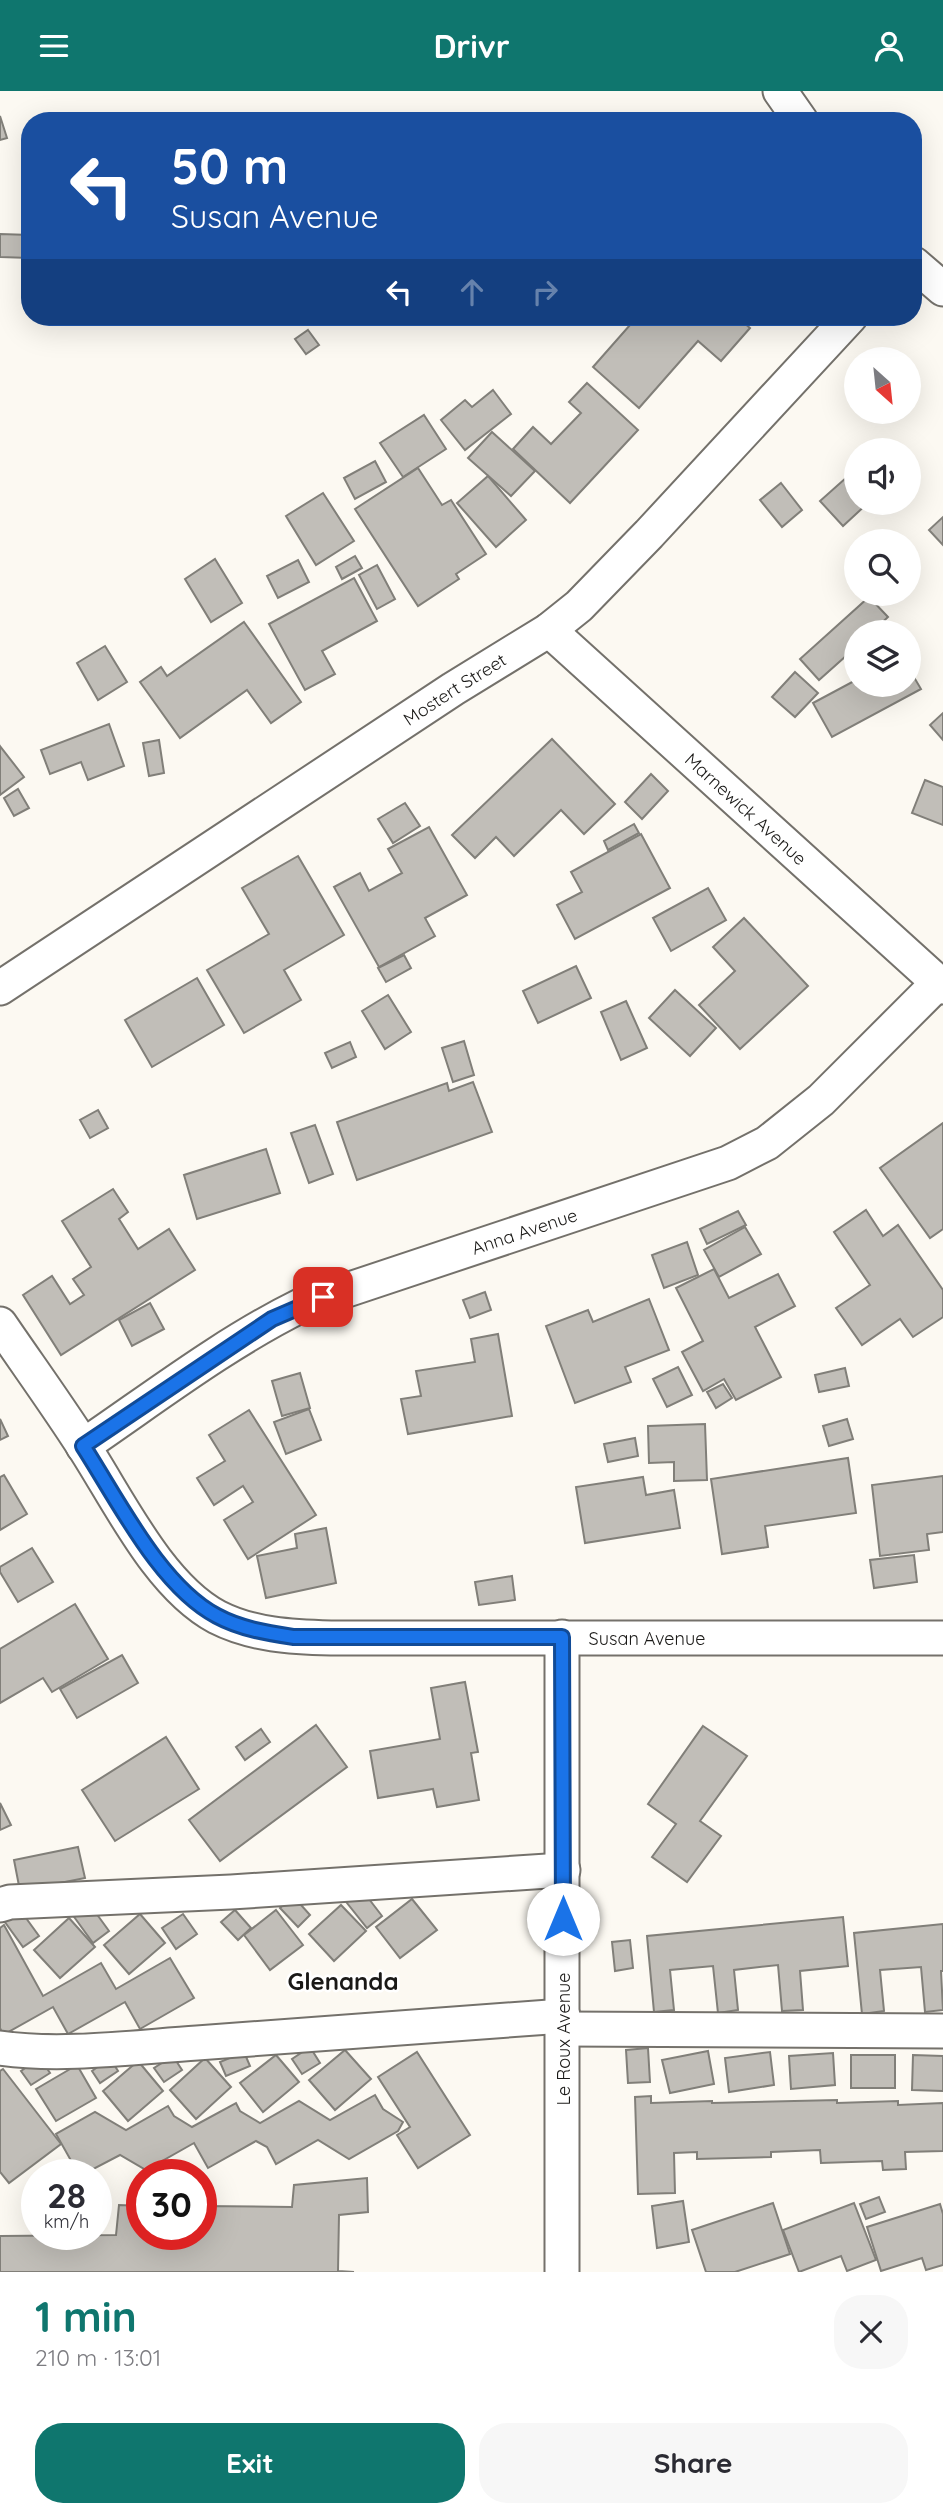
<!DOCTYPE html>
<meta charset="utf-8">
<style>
:root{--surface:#fff;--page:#f7f7f7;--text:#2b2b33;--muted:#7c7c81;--accent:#0f766e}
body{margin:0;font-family:Quicksand,sans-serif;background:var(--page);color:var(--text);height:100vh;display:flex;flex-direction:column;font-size:26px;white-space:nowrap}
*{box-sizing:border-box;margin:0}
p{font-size:23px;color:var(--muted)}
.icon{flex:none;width:38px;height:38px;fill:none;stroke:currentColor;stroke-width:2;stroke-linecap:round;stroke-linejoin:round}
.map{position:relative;height:2181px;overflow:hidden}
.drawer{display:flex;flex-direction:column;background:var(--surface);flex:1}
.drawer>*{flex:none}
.hud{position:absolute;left:21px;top:21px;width:901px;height:214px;border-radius:28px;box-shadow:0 7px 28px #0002;background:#1a4fa0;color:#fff;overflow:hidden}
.needle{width:46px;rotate:153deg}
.controls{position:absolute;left:844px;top:256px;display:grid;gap:14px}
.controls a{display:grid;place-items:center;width:77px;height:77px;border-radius:50%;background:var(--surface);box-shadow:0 7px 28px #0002;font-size:35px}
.speed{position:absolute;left:21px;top:2068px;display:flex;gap:14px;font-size:35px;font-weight:700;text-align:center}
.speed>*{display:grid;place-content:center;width:91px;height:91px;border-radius:50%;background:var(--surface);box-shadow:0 7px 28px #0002;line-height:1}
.speed small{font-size:18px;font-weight:400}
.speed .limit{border:10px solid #d22;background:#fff;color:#111}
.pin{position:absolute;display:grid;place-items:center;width:60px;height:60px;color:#fff;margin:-30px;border-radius:14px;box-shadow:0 4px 10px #0006}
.me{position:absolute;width:77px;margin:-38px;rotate:0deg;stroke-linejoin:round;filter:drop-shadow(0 0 5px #0008)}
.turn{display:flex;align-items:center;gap:24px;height:147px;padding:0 35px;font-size:32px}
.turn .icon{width:91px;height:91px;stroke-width:2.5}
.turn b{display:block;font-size:49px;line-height:60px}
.lanes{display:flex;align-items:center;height:66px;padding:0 35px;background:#0003;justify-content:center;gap:35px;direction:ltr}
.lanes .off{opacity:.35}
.round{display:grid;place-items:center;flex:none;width:74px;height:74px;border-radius:28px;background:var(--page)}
.head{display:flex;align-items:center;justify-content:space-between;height:119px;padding:0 35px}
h1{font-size:42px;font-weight:700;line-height:52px;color:var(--accent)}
.action{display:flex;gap:14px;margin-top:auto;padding:14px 35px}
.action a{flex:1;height:80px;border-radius:28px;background:var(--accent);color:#fff;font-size:28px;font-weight:700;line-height:80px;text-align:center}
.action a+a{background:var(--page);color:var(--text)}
header{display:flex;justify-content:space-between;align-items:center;height:91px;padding:0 35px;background:var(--accent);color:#fff;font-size:32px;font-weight:700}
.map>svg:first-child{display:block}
.building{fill:#c1beb8;stroke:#817f79;stroke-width:2}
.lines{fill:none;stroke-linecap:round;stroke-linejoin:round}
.street-casing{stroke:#74716b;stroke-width:37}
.street{stroke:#fff;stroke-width:33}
.route-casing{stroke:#114b97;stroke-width:18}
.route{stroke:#1a73e8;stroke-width:12}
.labels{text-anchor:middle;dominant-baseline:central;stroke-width:5;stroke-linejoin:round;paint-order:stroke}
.street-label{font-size:18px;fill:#1a1917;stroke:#fff}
.district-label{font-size:24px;font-weight:bold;fill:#1a1917;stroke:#fff}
</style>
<header><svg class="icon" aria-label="menu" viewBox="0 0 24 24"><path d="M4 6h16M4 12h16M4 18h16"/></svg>Drivr<svg class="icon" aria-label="person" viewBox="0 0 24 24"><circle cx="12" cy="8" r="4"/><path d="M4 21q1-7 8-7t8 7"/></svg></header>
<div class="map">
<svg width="943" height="2181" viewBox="0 0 943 2181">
<rect width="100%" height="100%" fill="#fcf9f2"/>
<g class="building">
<path d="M0 25 7 47 0 49Z"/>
<path d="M0 143 30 144V167L0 166Z"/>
<path d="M637 226H737L750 237 721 270 698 250 639 317 593 276Z"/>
<path d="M308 239 319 254 306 263 295 248Z"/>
<path d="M587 292 638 339 570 412 513 358 533 336 551 353 581 322 569 311Z"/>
<path d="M493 299 511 323 465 359 441 329 465 309 472 316Z"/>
<path d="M424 324 446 358 403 386 380 352Z"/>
<path d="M492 341 535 380 511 405 468 367Z"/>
<path d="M375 370 386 391 355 408 344 387Z"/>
<path d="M418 377 442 414 451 409 486 463 456 483 459 488 418 515 355 418Z"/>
<path d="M856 378V411H869L843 435 820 410Z"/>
<path d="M488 385 526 429 496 456 457 412Z"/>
<path d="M781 392 802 419 782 436 760 409Z"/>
<path d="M323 402 354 450 316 474 286 425Z"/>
<path d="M943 426V454L929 439Z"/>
<path d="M355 465 362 477 342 488 336 476Z"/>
<path d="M215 468 242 512 211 531 185 488Z"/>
<path d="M298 469 309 491 278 507 267 485Z"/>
<path d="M377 474 395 508 377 518 359 484Z"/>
<path d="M354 487 377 530 322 560 335 583 305 599 269 533Z"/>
<path d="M869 506 888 526 872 541H856V556L819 589 800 568Z"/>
<path d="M244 531 301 611 271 632 247 599 180 647 140 591 161 576 167 585Z"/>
<path d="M105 555 127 591 98 609 77 572Z"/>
<path d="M908 576 921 598 832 646 813 612 856 589V593H908Z"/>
<path d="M795 581 818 602 795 626 772 606Z"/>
<path d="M943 622V649L930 634Z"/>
<path d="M109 633 124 675 88 689 81 671 50 683 41 659Z"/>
<path d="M552 648 615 713 584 743 561 719 514 765 496 746 475 767 452 744Z"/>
<path d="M159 649 164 682 149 685 143 652Z"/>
<path d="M0 655 24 686 0 704Z"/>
<path d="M651 683 668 700 642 728 625 711Z"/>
<path d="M925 689 943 696V734L912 722Z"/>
<path d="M18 698 29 717 14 725 4 707Z"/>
<path d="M405 712 420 735 393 752 378 728Z"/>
<path d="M634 733 639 742 608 759 604 750Z"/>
<path d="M429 736 467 804 425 827 435 845 379 876 334 796 360 782 369 800 402 782 388 758Z"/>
<path d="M641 743 670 797 575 848 557 814 582 801 571 781Z"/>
<path d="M298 765 344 844 284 879 301 909 244 942 207 879 269 843 242 797Z"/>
<path d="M708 797 726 829 671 860 653 827Z"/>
<path d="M744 827 808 895 740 958 699 914 735 880 713 856Z"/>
<path d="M404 864 411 877 386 891 378 877Z"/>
<path d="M576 875 591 907 538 932 523 900Z"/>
<path d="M197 887 224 934 152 976 125 929Z"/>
<path d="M675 899 716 937 690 965 649 927Z"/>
<path d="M388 904 411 941 385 958 362 920Z"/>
<path d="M626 910 647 957 621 969 601 921Z"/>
<path d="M464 950 474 984 453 991 442 957Z"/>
<path d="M350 951 356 966 332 977 325 962Z"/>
<path d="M473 991 492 1041 357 1089 337 1031 447 992 449 1000Z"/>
<path d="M98 1019 108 1037 90 1047 80 1029Z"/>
<path d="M943 1032V1138L930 1147 880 1077Z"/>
<path d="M315 1034 333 1083 309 1092 291 1042Z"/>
<path d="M266 1058 280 1102 197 1128 184 1084Z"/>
<path d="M113 1098 128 1121 119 1128 138 1158 169 1138 195 1179 61 1264 23 1204 52 1185 70 1213 84 1204 73 1188 91 1176 62 1130Z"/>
<path d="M866 1119 883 1145 898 1134 943 1199V1226L913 1246 900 1228 862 1254 836 1217 870 1194 834 1141Z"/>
<path d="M738 1120 746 1134 707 1153 700 1138Z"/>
<path d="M745 1136 761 1163 719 1186 704 1159Z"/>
<path d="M687 1151 698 1184 664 1197 652 1164Z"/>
<path d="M714 1178 729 1207 778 1183 795 1215 755 1236 781 1286 736 1309 724 1288 703 1300 682 1261 703 1250 676 1197Z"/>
<path d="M485 1201 491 1219 470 1227 463 1209Z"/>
<path d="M649 1208 669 1259 625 1276 631 1291 575 1312 546 1235 588 1219 593 1231Z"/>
<path d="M150 1212 164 1238 132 1255 119 1229Z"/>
<path d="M498 1243 512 1325 408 1343 401 1308 421 1305 416 1280 475 1271 471 1248Z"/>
<path d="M678 1276 692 1304 667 1316 653 1288Z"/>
<path d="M845 1277 849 1295 819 1301 815 1284Z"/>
<path d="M300 1282 310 1317 282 1325 272 1290Z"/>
<path d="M723 1293 732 1307 716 1317 707 1301Z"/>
<path d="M309 1318 321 1349 286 1363 274 1331Z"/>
<path d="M249 1319 316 1424 248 1468 224 1429 253 1411 243 1395 214 1414 197 1387 225 1370 209 1344Z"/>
<path d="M0 1328 8 1345 0 1349Z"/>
<path d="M847 1328 853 1348 829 1355 823 1335Z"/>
<path d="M705 1333 707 1389 674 1390V1371L649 1372 648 1335Z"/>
<path d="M635 1347 638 1365 608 1371 604 1353Z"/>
<path d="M848 1367 856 1422 765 1435 768 1456 722 1463 711 1388Z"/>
<path d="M4 1384 27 1423 0 1439V1386Z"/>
<path d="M943 1385V1441L927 1443 929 1459 880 1465 872 1394Z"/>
<path d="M643 1386 646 1404 674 1399 680 1437 585 1452 576 1396Z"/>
<path d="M326 1437 336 1492 266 1507 257 1465 297 1457 295 1443Z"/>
<path d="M32 1457 53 1491 18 1511 0 1481V1476Z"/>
<path d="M914 1464 917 1491 874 1497 870 1469Z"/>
<path d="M512 1485 515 1509 479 1514 475 1491Z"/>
<path d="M75 1513 108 1568 52 1601 43 1587 0 1612V1558Z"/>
<path d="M122 1564 138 1592 77 1627 60 1598Z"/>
<path d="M465 1591 478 1661 471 1662 479 1709 437 1716 433 1698 378 1707 370 1660 440 1648 431 1597Z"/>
<path d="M316 1634 347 1676 220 1770 189 1729Z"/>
<path d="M703 1635 747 1665 700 1730 721 1745 687 1791 652 1766 676 1733 648 1713Z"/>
<path d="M261 1638 270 1651 245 1669 236 1656Z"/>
<path d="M166 1646 199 1698 115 1750 82 1699Z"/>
<path d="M0 1712 11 1734 0 1739Z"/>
<path d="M78 1756 85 1787 20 1800 14 1769Z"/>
<path d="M359 1795 382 1825 367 1837 343 1807Z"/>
<path d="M293 1805 310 1824 298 1836 280 1817Z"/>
<path d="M412 1808 437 1839 400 1867 376 1836Z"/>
<path d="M88 1811 109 1840 93 1852 72 1823Z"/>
<path d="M341 1814 366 1840 334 1870 309 1843Z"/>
<path d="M18 1816 39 1845 23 1856 2 1827Z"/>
<path d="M235 1819 251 1837 238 1849 221 1831Z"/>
<path d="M276 1819 303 1854 270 1879 244 1844Z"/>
<path d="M140 1823 165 1852 129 1883 104 1854Z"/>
<path d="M183 1823 197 1843 176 1858 162 1837Z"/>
<path d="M843 1826 848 1875 800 1880 803 1919 782 1920 778 1874 734 1879 738 1919 718 1922 713 1875 670 1879 674 1919 654 1921 647 1845Z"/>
<path d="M69 1827 95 1856 60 1887 34 1859Z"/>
<path d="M943 1833V1880H941L943 1919 925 1921 921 1876 880 1879 884 1920 862 1923 854 1842Z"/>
<path d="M4 1834 43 1905 101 1872 116 1898 170 1867 194 1907 140 1938 125 1911 68 1943 53 1916 3 1944 0 1937V1837Z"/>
<path d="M630 1849 633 1877 615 1880 612 1851Z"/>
<path d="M310 1956 320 1972 302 1983 292 1968Z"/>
<path d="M648 1957 650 1991 628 1992 626 1959Z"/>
<path d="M345 1959 371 1988 335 2019 309 1989Z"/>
<path d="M708 1960 714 1993 670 2002 662 1969Z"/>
<path d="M244 1961 250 1975 226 1985 220 1971Z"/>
<path d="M417 1961 470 2044 418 2077 397 2044 410 2036 378 1986Z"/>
<path d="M770 1961 774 1994 729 2001 725 1967Z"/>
<path d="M833 1962 835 1994 791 1998 789 1965Z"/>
<path d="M276 1964 299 1991 263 2021 240 1992Z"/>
<rect x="851" y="1964" width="44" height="33"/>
<path d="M913 1964 943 1965V2000L912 1999Z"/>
<path d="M173 1965 182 1979 164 1991 154 1977Z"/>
<path d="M40 1967 50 1982 31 1994 21 1980Z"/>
<path d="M110 1967 118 1980 100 1992 92 1980Z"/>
<path d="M205 1967 231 1996 196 2028 170 1999Z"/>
<path d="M138 1970 163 2000 128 2030 103 2000Z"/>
<path d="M77 1974 96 2007 56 2030 36 1998Z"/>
<path d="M3 1978 61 2053 9 2092 0 2081V1980Z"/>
<path d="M375 2004 383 2018 403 2031 398 2040 349 2068 318 2049 276 2073 267 2056 256 2050 208 2077 194 2052 146 2079 120 2064 82 2084 78 2082 56 2043 95 2021 126 2039 168 2015 174 2025 192 2036 236 2012 240 2020 260 2032 299 2010 330 2029Z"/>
<path d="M651 2005V2012L712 2010V2012L837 2009V2012L898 2010V2014L943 2012V2060L905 2061 906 2078 883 2079 882 2070 821 2072 820 2059 771 2061V2066L697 2068V2061L674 2062 675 2102 638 2103 635 2006Z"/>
<path d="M367 2087 368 2121 339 2124 338 2180 354 2181H0V2145L116 2144 119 2114 142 2115V2144H201V2115L292 2116 294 2094Z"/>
<path d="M879 2106 885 2121 866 2128 860 2113Z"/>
<path d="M683 2110 689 2151 657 2157 652 2115Z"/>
<path d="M773 2112 790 2163 735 2181H706L692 2139Z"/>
<path d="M854 2112 876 2169 847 2180 841 2165 799 2181 783 2139Z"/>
<path d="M940 2113 943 2123V2174L926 2179 922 2167 881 2180 867 2136Z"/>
</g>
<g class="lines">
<g class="street-casing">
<g id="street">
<path d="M780 0 801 30"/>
<path d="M914 173 943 198"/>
<path id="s1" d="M549 539 943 896"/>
<path id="s2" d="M0 897 453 598 549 539 579 515 649 443 850 226"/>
<path id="s3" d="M0 1233C28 1274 57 1314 84 1356 119 1410 159 1495 217 1526 252 1544 292 1546 331 1547H943"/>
<path id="s4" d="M83 1355C155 1306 225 1252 302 1214L728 1072 767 1052 821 1009 938 892"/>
<path d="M562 1546V2181"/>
<path d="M0 1814 10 1811 231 1801 563 1779"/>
<path d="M563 1938 943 1940"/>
<path d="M0 1957C60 1966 136 1956 197 1952 319 1944 441 1935 563 1925"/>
</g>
</g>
<use href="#street" class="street"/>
</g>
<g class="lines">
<g class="route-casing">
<path id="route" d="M323 1206 272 1228 83 1355C118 1409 160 1495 217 1525 241 1538 268 1542 294 1546H562L563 1828"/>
</g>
<use href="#route" class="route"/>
</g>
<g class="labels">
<g class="street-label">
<text stroke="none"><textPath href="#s2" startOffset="544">Mostert Street</textPath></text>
<text stroke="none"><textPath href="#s1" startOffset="266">Marnewick Avenue</textPath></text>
<text stroke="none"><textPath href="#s4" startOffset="495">Anna Avenue</textPath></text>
<text stroke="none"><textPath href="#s3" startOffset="800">Susan Avenue</textPath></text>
<text transform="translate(563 1948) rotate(-90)">Le Roux Avenue</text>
</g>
<g class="district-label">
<text x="343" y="1890">Glenanda</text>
</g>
</g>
</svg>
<div class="controls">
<a><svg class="needle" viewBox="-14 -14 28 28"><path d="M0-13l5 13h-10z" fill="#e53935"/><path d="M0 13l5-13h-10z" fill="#7c7c81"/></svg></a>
<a><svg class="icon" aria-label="sound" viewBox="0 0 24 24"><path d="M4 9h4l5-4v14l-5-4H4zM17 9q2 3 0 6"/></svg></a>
<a><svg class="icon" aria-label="search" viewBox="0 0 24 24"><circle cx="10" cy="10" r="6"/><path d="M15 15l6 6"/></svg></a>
<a><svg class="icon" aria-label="layers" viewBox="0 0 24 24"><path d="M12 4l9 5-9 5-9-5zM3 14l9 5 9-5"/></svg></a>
</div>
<div class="speed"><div>28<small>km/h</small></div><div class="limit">30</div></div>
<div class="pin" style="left:323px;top:1206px;background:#d93025"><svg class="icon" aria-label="arrive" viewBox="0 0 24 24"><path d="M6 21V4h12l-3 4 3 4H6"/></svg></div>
<svg class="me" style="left:563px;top:1828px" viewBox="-20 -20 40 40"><circle r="19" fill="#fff"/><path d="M0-13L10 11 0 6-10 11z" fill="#1a73e8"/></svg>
<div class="hud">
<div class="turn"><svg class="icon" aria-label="left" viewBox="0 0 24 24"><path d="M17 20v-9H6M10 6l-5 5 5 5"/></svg><div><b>50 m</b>Susan Avenue</div></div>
<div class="lanes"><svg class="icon" aria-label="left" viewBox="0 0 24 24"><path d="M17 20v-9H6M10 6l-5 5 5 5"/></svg><svg class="icon off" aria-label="ahead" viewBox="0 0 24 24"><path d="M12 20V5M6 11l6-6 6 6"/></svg><svg class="icon off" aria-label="right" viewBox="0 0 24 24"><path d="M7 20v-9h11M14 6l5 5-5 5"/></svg></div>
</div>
</div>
<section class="drawer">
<div class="head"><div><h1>1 min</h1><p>210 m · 13:01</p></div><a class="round"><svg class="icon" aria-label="close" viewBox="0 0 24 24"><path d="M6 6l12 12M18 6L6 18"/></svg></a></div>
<div class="action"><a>Exit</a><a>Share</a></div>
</section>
